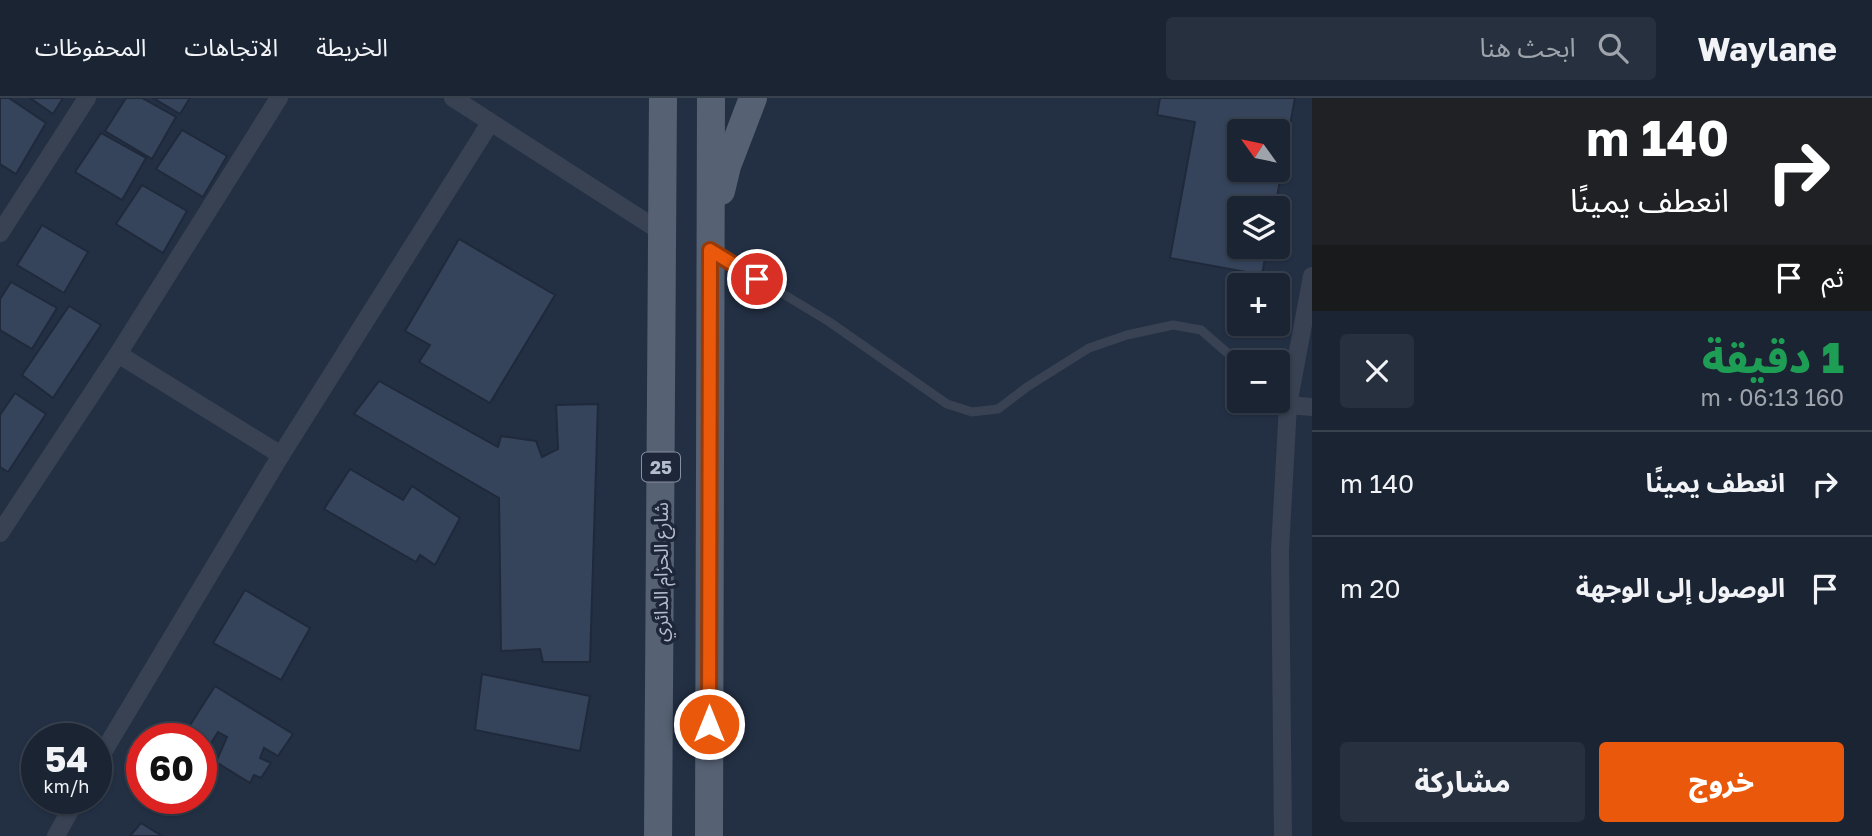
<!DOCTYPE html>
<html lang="ar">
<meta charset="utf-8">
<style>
:root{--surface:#1a2433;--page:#27303f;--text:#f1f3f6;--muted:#9fa4ac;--line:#38414e;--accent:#ea580c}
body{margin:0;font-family:"Golos Text","Noto Sans Arabic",sans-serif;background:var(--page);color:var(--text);direction:rtl;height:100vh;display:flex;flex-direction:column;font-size:26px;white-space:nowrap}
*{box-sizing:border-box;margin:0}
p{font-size:23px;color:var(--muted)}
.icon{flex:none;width:38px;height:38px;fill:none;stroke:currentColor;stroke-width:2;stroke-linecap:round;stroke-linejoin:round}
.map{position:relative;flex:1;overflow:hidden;direction:ltr}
.drawer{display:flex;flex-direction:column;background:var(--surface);width:560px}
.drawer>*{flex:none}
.top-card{background:#202124;color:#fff;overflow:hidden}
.needle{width:46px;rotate:303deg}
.buttons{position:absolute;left:1227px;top:21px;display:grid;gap:14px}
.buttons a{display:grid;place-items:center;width:63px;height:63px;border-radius:7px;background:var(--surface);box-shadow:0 2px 5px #0004,0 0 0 2px var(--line);font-size:35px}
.speed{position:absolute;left:21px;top:625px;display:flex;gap:14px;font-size:35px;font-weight:700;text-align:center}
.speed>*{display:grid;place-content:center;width:91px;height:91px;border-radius:50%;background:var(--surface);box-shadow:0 2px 5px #0004,0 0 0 2px var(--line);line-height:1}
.speed small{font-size:18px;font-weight:400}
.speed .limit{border:10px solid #d22;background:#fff;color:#111}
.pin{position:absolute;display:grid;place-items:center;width:60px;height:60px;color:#fff;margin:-30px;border:4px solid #fff;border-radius:50%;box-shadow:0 2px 7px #0007}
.me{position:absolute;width:77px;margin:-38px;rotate:0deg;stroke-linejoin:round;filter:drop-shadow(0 0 5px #0008)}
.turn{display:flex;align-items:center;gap:24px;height:147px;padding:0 28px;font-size:32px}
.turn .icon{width:91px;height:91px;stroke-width:2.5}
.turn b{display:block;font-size:49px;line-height:60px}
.then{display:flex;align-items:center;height:66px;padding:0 28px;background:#0003;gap:14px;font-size:26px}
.round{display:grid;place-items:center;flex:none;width:74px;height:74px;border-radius:7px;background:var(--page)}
.overview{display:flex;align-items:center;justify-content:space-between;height:119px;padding:0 28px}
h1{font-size:42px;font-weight:800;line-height:52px;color:#1e9e55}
.action{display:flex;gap:14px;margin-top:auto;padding:14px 28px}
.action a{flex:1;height:80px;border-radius:7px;background:var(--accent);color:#fff;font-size:28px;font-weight:800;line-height:80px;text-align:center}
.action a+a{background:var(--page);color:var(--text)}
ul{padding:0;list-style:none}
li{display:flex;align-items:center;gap:21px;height:105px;padding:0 28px;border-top:2px solid var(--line)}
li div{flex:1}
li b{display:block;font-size:26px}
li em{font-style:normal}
header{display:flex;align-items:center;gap:42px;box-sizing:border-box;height:98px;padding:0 35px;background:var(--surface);border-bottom:2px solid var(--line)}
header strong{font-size:33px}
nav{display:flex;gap:38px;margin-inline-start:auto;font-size:24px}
.search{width:490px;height:63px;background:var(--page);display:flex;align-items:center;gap:18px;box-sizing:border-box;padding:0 24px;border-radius:7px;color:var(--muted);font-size:26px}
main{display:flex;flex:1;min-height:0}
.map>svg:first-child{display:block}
.building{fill:#35445a;stroke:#1f293b;stroke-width:2;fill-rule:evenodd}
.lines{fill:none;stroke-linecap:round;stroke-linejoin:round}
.lane{stroke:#384253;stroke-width:9}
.street{stroke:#384253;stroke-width:18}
.primary{stroke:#566173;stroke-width:28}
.route-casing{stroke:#983908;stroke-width:18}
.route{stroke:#ea580c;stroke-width:12}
.labels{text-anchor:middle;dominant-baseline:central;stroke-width:7;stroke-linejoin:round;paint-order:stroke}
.shield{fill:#1d2739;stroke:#8790a1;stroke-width:2}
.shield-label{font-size:18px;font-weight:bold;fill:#b5bdcd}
.street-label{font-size:19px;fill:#b5bdcd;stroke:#1d2739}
</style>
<header>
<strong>Waylane</strong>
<div class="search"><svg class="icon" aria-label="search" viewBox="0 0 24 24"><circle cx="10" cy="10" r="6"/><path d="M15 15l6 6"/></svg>ابحث هنا</div>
<nav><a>الخريطة</a><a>الاتجاهات</a><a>المحفوظات</a></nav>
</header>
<main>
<section class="drawer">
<div class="top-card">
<div class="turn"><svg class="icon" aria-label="right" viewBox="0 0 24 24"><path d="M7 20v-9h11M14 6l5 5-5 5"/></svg><div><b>140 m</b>انعطف يمينًا</div></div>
<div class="then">ثم<svg class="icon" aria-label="arrive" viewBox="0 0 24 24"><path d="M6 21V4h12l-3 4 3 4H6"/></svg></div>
</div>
<div class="overview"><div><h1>1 دقيقة</h1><p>160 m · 06:13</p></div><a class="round"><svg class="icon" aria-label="close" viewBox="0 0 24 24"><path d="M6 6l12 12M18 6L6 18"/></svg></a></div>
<ul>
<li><svg class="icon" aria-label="right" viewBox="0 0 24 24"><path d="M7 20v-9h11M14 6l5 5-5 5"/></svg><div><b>انعطف يمينًا</b></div><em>140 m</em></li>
<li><svg class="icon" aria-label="arrive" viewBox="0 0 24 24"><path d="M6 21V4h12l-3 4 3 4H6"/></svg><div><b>الوصول إلى الوجهة</b></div><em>20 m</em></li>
</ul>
<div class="action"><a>خروج</a><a>مشاركة</a></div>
</section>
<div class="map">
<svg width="1312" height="738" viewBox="0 0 1312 738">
<rect width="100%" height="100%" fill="#233044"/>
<g class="building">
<path d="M0 0H9L46 25 16 76 0 66Z"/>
<path d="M30 0H63L53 16Z"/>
<path d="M126 0H142L176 19 152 61 105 33Z"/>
<path d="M153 0H190L180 16Z"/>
<path d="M1160 0H1295L1275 110H1239V149H1267L1262 177 1170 160 1195 24 1157 17ZM1239 33H1278V72H1239Z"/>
<path d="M182 32 227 58 203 99 156 71Z"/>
<path d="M101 35 146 60 122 102 75 74Z"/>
<path d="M142 87 187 113 163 155 116 126Z"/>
<path d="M42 127 88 154 64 195 17 167Z"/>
<path d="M459 141 555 197 490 305 419 264 430 247 405 233Z"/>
<path d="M11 184 57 210 32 251 0 232V201Z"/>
<path d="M69 208 101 227 53 300 22 277Z"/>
<path d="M379 283 498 349 501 338 536 343 542 359 558 351 556 307 598 306 590 564H543L540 551 501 553 499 400 354 316Z"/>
<path d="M15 295 46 316 8 374 0 369V317Z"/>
<path d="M350 371 403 402 412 388 460 420 435 467 420 457 416 464 324 411Z"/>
<path d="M245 492 310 530 281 582 213 545Z"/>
<path d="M482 576 590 598 580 653 475 632Z"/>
<path d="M215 588 293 636 278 658 264 650 260 660 271 665 261 680 254 677 250 685 216 664 227 639 218 634 203 658 201 657V640H186L188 637 185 635Z"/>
<path d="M141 725 162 738H130Z"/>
</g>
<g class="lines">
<path class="lane" d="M715 155 828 223 947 306 972 314 998 311 1027 289 1089 250 1127 237 1173 227 1201 232 1239 265"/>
<g class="street">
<path d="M453 0 663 135"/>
<path d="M0 135 87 0"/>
<path d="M118 256 281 357"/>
<path d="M1288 307 1312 309"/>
<path d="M0 435 118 256 279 0"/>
<path d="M96 666 281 357 490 25"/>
<path d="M56 738 77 700"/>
<path d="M1283 738 1280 452 1288 307 1312 178"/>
</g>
<g class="primary">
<path d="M721 93 727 68 753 0"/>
<path d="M658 738 663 0"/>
<path d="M709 738 711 0"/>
</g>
</g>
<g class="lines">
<g class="route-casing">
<path id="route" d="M709 626 710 152 757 181"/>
</g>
<use href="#route" class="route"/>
</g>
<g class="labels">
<rect class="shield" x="642" y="354.5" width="38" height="29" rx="5"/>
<g class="shield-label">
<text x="661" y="369">25</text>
</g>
<g class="street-label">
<text transform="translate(660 474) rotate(-90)">شارع الحزام الدائري</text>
</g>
</g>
</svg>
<div class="buttons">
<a><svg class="needle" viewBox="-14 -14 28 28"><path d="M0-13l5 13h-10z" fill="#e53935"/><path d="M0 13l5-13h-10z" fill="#9fa4ac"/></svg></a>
<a><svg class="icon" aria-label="layers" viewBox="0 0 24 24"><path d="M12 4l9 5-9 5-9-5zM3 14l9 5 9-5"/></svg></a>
<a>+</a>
<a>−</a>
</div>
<div class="speed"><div>54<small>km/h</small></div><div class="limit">60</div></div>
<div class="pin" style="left:757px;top:181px;background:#d93025"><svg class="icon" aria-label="arrive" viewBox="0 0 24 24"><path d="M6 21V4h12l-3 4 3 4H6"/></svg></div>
<svg class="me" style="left:709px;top:626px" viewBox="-20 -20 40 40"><circle r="17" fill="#ea580c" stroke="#fff" stroke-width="3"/><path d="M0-11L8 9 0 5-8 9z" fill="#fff"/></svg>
</div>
</main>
